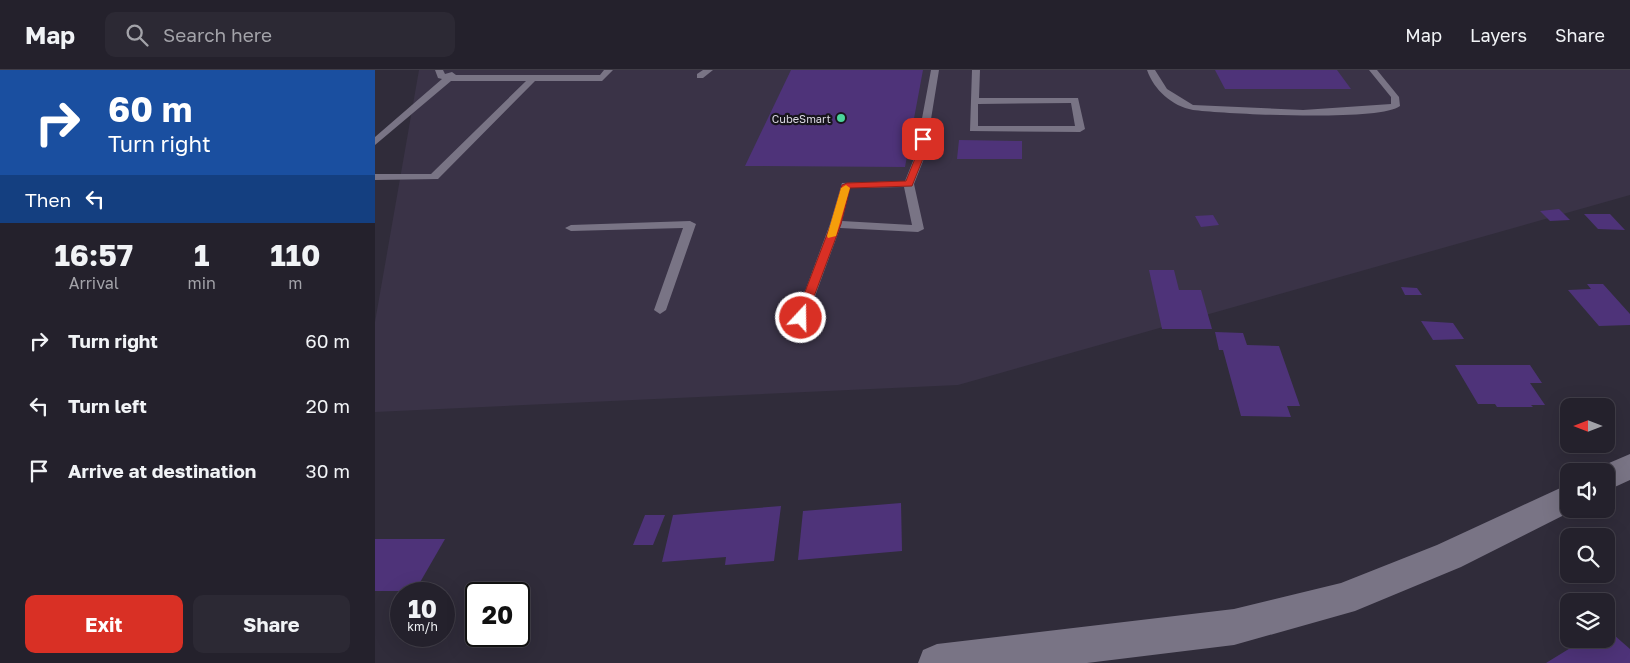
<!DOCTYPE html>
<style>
:root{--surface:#24212c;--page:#2c2934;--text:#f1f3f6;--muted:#a3a3a9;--line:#413e48;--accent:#d93025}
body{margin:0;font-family:"Golos Text",sans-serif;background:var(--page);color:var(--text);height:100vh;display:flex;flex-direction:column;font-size:19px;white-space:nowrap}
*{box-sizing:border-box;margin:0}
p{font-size:16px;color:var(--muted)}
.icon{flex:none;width:28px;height:28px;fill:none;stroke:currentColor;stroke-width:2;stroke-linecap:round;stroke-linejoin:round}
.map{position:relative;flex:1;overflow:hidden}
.sheet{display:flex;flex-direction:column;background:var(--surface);width:375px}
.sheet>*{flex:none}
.guide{background:#1a4fa0;color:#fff;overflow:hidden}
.needle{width:32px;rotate:270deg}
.controls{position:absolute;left:1185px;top:328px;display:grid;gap:10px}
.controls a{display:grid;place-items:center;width:55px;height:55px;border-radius:10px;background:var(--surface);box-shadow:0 5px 20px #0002,0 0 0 1px var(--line);font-size:25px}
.speed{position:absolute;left:15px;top:512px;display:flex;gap:10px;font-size:25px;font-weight:700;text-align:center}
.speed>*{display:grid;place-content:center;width:65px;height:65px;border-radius:50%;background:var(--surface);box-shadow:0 5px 20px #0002,0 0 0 1px var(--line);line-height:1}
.speed small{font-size:12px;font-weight:400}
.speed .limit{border:2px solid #111;border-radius:8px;background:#fff;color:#111}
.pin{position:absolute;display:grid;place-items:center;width:42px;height:42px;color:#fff;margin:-21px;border-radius:10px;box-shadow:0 2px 8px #0006}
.me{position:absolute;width:55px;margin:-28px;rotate:21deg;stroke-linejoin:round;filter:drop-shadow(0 0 4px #0008)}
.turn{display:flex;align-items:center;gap:18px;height:105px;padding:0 25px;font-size:22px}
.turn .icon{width:65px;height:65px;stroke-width:2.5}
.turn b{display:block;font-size:35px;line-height:42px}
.then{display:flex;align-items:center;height:48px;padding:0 25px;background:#0003;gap:10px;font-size:19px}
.eta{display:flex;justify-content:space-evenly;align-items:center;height:85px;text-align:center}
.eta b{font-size:30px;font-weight:700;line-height:35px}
.primary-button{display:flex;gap:10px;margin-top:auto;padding:10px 25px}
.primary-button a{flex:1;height:58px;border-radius:10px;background:var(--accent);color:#fff;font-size:20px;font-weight:700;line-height:58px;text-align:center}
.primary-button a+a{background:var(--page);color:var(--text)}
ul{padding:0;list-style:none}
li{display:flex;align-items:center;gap:15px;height:65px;padding:0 25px}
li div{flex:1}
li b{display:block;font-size:19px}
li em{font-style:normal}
header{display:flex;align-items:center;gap:30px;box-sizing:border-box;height:70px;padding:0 25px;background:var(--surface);border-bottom:1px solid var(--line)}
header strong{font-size:24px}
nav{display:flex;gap:28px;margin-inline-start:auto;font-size:18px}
.search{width:350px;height:45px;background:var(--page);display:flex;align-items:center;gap:12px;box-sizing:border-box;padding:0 18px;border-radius:10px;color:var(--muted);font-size:19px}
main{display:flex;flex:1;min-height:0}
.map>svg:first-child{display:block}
.built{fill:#3a3347}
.building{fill:#4e3379}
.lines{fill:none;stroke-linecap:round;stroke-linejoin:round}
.service{fill:#797485;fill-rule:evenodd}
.tertiary{fill:#797485;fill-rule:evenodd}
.route{fill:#d93025;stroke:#8d1f18}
.slow{fill:#f59e0b}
.poi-dot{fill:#4bd49b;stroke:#17151c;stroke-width:2}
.labels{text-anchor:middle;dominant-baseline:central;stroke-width:4.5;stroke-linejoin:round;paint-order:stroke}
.far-poi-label{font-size:11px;fill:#d9d7e0;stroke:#17151c;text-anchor:end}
</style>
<header>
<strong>Map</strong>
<div class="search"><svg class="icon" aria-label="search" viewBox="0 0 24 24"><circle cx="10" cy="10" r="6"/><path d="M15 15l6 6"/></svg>Search here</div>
<nav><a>Map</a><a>Layers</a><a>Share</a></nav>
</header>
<main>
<section class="sheet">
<div class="guide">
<div class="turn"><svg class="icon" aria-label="right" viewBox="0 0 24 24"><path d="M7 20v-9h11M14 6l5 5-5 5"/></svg><div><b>60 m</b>Turn right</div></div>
<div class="then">Then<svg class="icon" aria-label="left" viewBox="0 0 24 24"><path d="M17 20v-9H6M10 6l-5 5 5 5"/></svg></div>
</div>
<div class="eta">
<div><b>16:57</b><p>Arrival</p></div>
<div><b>1</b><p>min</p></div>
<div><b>110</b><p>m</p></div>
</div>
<ul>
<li><svg class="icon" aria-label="right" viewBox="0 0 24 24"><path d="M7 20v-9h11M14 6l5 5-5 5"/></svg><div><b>Turn right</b></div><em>60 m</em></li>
<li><svg class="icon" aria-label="left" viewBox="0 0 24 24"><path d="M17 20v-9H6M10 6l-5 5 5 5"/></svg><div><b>Turn left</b></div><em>20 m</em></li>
<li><svg class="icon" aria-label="arrive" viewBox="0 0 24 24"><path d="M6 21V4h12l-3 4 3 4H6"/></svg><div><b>Arrive at destination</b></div><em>30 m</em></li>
</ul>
<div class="primary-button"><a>Exit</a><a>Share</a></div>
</section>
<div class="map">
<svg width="1255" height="593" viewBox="0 0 1255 593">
<rect width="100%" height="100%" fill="#302c3a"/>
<path class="built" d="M44 0H1255V125L583 315 0 342V252Z"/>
<g class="building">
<path d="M416 0H548L530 97 370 96Z"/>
<path d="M840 0H962L976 19H850Z"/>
<path d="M584 70 647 71V89H582Z"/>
<path d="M1184 139 1195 150 1175 151 1165 141Z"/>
<path d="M1209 144H1235L1250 160 1223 159Z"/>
<path d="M838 145 844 155 826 157 820 146Z"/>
<path d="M774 200H799L804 220H826L837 259H787Z"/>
<path d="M1212 214H1228L1255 244V255L1224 256 1193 220 1216 219Z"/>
<path d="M1026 217 1042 218 1047 225H1030Z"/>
<path d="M1046 251 1078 253 1089 269 1058 270Z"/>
<path d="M840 262 868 263 872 275 904 276 925 336H912L916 347 866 346 848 280H844Z"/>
<path d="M1080 295H1155L1167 313H1155L1170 335H1156L1158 337H1122L1120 334H1103Z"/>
<path d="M526 433 527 481 423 490 428 441Z"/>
<path d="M406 436 399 491 350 495 351 487 287 492 298 445Z"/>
<path d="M270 445H290L278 475H258Z"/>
<path d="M0 469H70L40 521H0Z"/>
<path d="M1231 558 1255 579V593H1171L1210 569H1231Z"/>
</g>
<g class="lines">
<g class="service">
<path d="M60 0H68L70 4 77 2 81 5H225L229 0H238L227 11H160L63 109 0 110V104H56L151 11H76L0 75V67L67 9 63 8Z"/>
<path d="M328 0H338L328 8H322V4Z"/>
<path d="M556 0H564L550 86 539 114 549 159 543 162 465 158 432 248 431 251H421L420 248 455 154 467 113 530 111 540 86ZM529 117 537 155 467 151 475 118Z"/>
<path d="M597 0H605L604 28H703L710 59 705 62 595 61ZM696 33 700 56H603V34Z"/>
<path d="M772 0H780L792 19 818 35 928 40 1016 34V27L994 0H1002L1024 27 1025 36C1005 52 850 44 818 40 797 36 779 20 772 0Z"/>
<path d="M315 151 321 154 291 240 285 244 279 240 308 158 196 161 190 158 196 155Z"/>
</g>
<g class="tertiary">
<path d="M1255 384V410L1231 421V401H1219L1220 399Z"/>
<path d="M1194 414V439H1201L1086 497 980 541 859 575 712 593H543L548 580 562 574 859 539 966 513 1062 475Z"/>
</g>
</g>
<path class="route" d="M548 66 552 69 549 86 537 116 475 118 466 154 431 248 426 252 422 250 420 248 456 154 467 115 472 113 531 111 541 86 544 69Z"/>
<path class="slow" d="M471 115 475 118 461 166 453 168 452 166 466 118Z"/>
<circle class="poi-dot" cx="466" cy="48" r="5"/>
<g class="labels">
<g class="far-poi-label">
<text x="456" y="48">CubeSmart</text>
</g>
</g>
</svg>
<div class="controls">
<a><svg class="needle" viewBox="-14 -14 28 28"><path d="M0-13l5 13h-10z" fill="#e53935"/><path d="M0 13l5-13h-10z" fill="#a3a3a9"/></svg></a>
<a><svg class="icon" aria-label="sound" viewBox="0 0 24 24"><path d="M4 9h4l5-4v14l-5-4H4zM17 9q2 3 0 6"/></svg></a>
<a><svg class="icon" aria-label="search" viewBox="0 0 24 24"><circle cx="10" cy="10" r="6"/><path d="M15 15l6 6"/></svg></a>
<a><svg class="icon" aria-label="layers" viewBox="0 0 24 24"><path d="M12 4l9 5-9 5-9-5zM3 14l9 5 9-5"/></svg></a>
</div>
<div class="speed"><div>10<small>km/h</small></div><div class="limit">20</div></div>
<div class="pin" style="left:548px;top:69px;background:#d93025"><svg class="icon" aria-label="arrive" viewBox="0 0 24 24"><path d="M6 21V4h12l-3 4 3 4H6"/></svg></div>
<svg class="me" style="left:426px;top:248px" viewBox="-20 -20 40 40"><circle r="17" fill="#d93025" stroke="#fff" stroke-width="3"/><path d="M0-11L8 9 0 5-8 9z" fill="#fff"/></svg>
</div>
</main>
